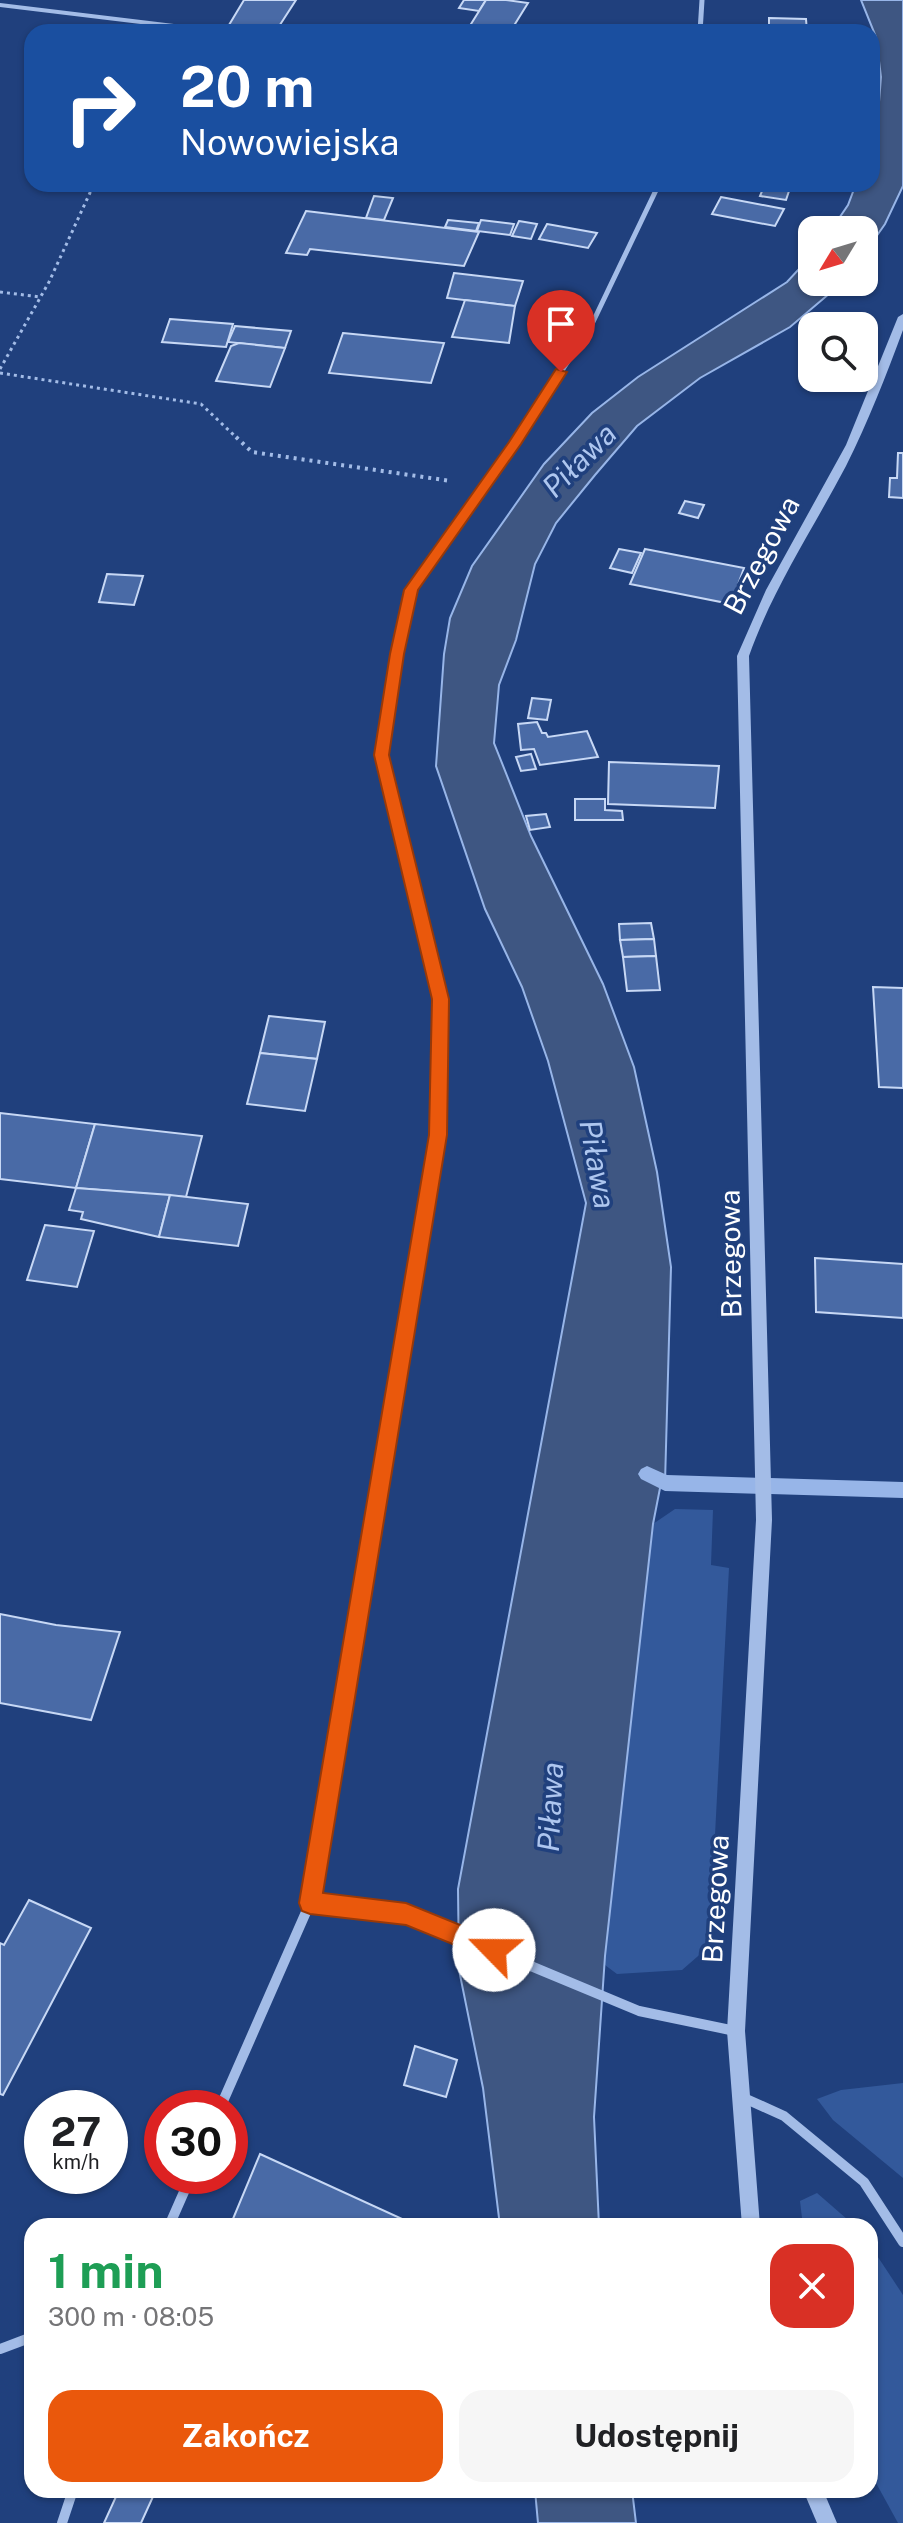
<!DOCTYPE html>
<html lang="pl">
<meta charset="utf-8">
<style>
:root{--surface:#fff;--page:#f6f6f6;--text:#202124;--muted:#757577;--accent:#ea580c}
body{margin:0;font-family:"Public Sans",sans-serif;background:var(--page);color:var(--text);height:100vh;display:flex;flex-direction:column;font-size:30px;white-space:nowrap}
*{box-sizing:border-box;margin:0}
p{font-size:26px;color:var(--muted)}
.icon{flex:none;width:44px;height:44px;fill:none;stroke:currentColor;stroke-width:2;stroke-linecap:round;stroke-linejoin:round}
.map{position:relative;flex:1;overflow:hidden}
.side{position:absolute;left:24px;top:2218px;width:854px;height:280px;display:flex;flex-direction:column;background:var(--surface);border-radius:24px;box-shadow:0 2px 6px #0004}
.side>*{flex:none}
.top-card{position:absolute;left:24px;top:24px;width:856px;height:168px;border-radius:24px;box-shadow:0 2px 6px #0004;background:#1a4fa0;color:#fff;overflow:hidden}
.needle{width:52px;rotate:232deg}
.buttons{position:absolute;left:798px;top:216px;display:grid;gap:16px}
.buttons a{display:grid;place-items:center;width:80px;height:80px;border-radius:16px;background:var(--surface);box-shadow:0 2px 6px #0004;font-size:40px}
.speed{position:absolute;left:24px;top:2090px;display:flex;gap:16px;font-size:40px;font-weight:700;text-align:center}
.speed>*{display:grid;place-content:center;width:104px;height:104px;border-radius:50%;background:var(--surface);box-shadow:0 2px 6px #0004;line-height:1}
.speed small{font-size:20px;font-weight:400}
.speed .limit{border:12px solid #d22;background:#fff;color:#111}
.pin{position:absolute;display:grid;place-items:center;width:68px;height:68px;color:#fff;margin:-82px -34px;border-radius:50% 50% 50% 0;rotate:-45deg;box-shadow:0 0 8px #0007}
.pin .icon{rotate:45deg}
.me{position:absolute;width:88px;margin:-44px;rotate:293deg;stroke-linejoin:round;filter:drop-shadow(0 0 6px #0008)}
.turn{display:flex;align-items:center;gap:28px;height:168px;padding:0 24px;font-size:36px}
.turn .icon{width:104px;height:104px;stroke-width:2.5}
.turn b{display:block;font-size:56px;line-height:68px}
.round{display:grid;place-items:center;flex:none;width:84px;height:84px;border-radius:24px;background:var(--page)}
.overview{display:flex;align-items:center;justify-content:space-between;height:136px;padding:0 24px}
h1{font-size:48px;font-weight:700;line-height:60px;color:#1e9e55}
.cta{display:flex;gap:16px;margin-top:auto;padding:16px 24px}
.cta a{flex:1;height:92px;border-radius:24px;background:var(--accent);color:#fff;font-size:32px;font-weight:700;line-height:92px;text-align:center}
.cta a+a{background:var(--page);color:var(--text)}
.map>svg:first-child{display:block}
.green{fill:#33599b}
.water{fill:#3e5682;stroke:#97b5e8;stroke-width:2}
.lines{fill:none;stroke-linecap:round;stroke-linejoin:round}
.stream{fill:#97b5e8;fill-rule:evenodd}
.building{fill:#496aa6;stroke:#c7d8f5;stroke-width:2}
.path-far1{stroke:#a3bce7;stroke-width:3;stroke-dasharray:3 4;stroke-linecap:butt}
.path{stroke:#a3bce7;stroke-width:4;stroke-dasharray:3 5;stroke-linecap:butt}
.service{stroke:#a3bce7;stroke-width:4}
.minor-far3{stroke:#a3bce7;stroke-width:5}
.minor-far2{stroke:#a3bce7;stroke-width:7}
.minor-far1{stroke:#a3bce7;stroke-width:8}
.minor{stroke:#a3bce7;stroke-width:10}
.tertiary{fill:#a3bce7;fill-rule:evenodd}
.route{fill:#ea580c;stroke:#983908;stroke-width:2}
.labels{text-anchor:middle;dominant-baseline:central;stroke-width:7;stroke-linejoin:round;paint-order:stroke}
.street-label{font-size:28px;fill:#fff;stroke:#20407d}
.water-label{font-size:30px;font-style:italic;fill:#aec6ef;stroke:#20407d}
</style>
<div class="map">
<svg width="903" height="2523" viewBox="0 0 903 2523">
<rect width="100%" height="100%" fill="#20407d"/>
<g class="green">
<path d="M675 1509 713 1510 711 1565 729 1568 711 1911 705 1950 682 1970 617 1974 605 1965V1956L653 1524Z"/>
<path d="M903 2083V2178L833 2120 817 2099 841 2090Z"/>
<path d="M817 2193 855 2226H803L800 2201Z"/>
<path d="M870 2245 903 2295V2523H898L870 2472Z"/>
</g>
<g class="water">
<path d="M861 0H903V186L885 224 864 254V230H831L848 205 856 184H872V141L877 127 881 77 876 37Z"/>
<path d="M812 255V282H843L790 327 700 378 637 426 595 475 556 523 535 564 516 640 499 685 494 743 531 836 603 984 634 1067 657 1172 671 1267 665 1483H661L653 1524 605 1956 594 2117 599 2226H500L483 2088 459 1970 458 1889 586 1203 548 1061 522 987 485 909 436 766 444 654 450 618 472 566 544 464 592 413 638 377 787 282Z"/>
<path d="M535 2490H632L636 2523H538Z"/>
</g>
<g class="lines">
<path class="stream" d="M647 1466 667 1475 903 1482V1498L665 1491 641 1479 638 1474 641 1469Z"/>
</g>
<g class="building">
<path d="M244 0H296L276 31 229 25Z"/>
<path d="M464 0H486L479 11 459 8Z"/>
<path d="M486 0H506L528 3 510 32H466Z"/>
<path d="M769 18 806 19 807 32H769Z"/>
<path d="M765 184 790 188 786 200 760 196Z"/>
<path d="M374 196 393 198 384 220 366 218Z"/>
<path d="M721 197 784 209 775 226 712 214Z"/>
<path d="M306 211 479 232 464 266 310 249 307 255 286 253Z"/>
<path d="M448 220 479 223 476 231 445 227Z"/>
<path d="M481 220 514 224 510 235 477 231Z"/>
<path d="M519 221 537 224 531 239 512 236Z"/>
<path d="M547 224 597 233 588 248 539 239Z"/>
<path d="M454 273 523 281 515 306 447 298Z"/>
<path d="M465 300 515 306 509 343 452 337Z"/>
<path d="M170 319 233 324 226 347 162 342Z"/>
<path d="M235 326 291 331 285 348 228 342Z"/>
<path d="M343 333 444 343 431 383 329 373Z"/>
<path d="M239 343 285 348 270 387 216 381 231 346Z"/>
<path d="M898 453H903V498L889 497 890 478H897Z"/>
<path d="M685 501 704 505 698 518 679 513Z"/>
<path d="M619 549 641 553 632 573 610 568Z"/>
<path d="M645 549 744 568 731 604 630 584Z"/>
<path d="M107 574 143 576 134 605 99 602Z"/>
<path d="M532 698 551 700 547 720 528 718Z"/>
<path d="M537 722 542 733H546L548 737 587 731 598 757 540 765 534 749 521 750 518 724Z"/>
<path d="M531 754 536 769 521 771 516 757Z"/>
<path d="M609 762 719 766 715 808 608 804Z"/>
<path d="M575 799H605V810L622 811 623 820H575Z"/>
<path d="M546 814 550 827 530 830 526 816Z"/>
<path d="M651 923 654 939 620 940 619 924Z"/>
<path d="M654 939 656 956 623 957 620 940Z"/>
<path d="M656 956 660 990 627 991 623 957Z"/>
<path d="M873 987 903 988V1088L879 1087Z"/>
<path d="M269 1016 325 1022 317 1059 260 1053Z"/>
<path d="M260 1053 317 1059 305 1111 247 1104Z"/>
<path d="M0 1113 95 1124 76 1188 0 1179Z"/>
<path d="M95 1124 202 1136 186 1197 76 1188Z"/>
<path d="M76 1188 170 1195 159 1237 81 1219 83 1212 69 1210Z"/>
<path d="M170 1195 248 1204 238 1246 159 1237Z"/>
<path d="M45 1225 94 1231 77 1287 27 1280Z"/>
<path d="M815 1258 903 1264V1318L816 1312Z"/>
<path d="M0 1614 56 1625 120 1632 91 1720 0 1703Z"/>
<path d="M29 1900 91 1928 3 2095 0 2094V1943L4 1945Z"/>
<path d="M415 2046 457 2060 446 2097 404 2085Z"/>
<path d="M260 2154 411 2223 410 2226H230Z"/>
<path d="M119 2490H156L141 2523H104Z"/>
</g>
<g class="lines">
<g class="path-far1">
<path d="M0 292 40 297"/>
<path d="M0 369 49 282 94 184"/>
<path d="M0 373 201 404 238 439"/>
</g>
<path class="path" d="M236 437 252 452 451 481"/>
<path class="service" d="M0 5 182 27"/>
<g class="minor-far3">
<path d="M700 32 702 0"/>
<path d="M518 439 592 324 659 184"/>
</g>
<path class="minor-far2" d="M438 986 381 755 411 590 519 437"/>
<path class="minor-far1" d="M349 1670 438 1135 441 999 437 984"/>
<g class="minor">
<path d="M310 1903 406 1914 639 2011 735 2031"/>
<path d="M744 2098 784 2116 864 2182 903 2242"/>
<path d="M220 2108 310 1903 349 1668"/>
<path d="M169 2226 191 2176"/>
<path d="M0 2349 32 2337"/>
<path d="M62 2523 73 2490"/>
</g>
<g class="tertiary">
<path d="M903 314V330C886 376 868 422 846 466 813 529 773 588 749 656L772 1520 745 2031 760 2226H742L727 2031 756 1520 737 656 766 590 846 445 898 317Z"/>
<path d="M803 2490H823L837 2523H817Z"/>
</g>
</g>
<path class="route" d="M556 369 567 372 521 444 418 590 404 654 389 755 449 999 447 1135 323 1893 406 1903 502 1942 505 1950 502 1958 494 1961 406 1925 310 1914 302 1911 299 1903 429 1135 432 999 374 755 390 654 404 590 509 442Z"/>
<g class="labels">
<g class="street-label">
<text transform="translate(761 555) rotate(-62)">Brzegowa</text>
<text transform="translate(730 1254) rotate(-91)">Brzegowa</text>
<text transform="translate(715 1899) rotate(-87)">Brzegowa</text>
</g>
<g class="water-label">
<text transform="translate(579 460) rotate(-45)">Piława</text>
<text transform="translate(598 1164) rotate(80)">Piława</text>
<text transform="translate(550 1807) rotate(-87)">Piława</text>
</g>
</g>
</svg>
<div class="buttons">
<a><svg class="needle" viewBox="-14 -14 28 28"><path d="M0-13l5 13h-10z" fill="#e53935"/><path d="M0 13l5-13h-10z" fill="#757577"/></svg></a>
<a><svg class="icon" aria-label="search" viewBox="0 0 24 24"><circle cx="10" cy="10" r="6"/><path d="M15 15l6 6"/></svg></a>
</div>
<div class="speed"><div>27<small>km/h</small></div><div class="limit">30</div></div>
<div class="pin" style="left:561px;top:372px;background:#d93025"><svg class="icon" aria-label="arrive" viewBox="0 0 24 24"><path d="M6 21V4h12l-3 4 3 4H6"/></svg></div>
<svg class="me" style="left:494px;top:1950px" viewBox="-20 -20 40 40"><circle r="19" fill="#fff"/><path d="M0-13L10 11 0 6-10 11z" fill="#ea580c"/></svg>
<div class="top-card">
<div class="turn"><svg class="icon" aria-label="right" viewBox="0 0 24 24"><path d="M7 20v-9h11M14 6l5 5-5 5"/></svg><div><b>20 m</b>Nowowiejska</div></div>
</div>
<section class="side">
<div class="overview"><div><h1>1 min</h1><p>300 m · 08:05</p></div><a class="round" style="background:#d93025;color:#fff"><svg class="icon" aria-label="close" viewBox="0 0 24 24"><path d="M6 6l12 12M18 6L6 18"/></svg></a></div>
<div class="cta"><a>Zakończ</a><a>Udostępnij</a></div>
</section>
</div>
